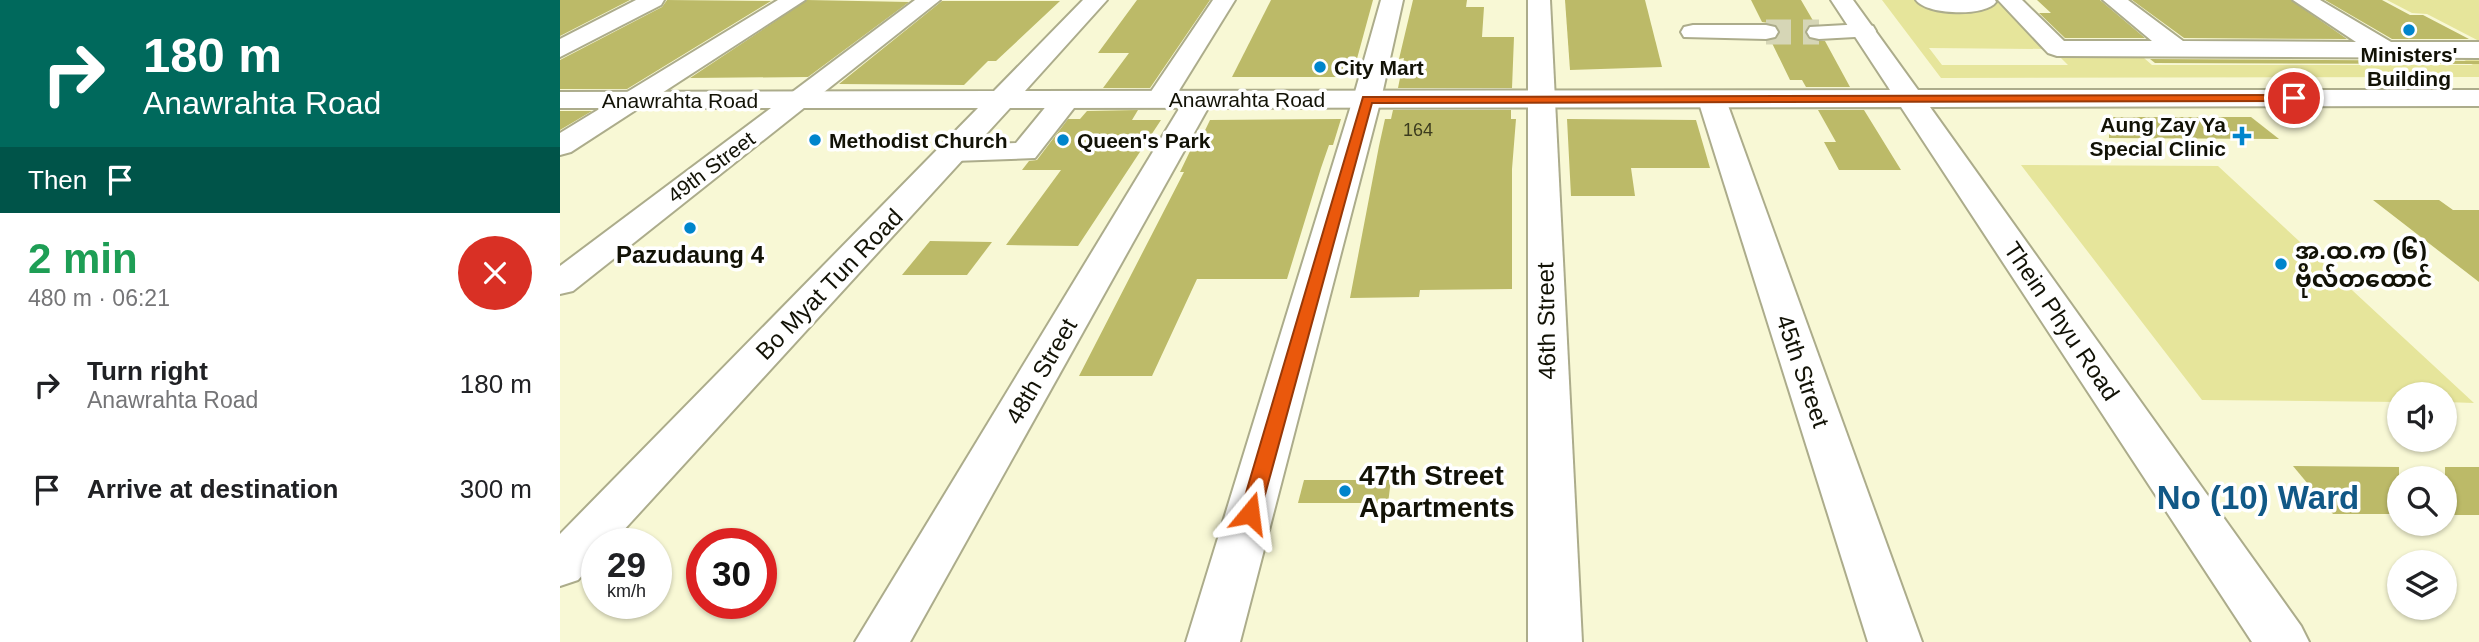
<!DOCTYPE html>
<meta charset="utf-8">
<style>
:root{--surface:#fff;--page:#f6f6f6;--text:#202124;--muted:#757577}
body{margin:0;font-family:Helvetica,"Noto Sans Myanmar",sans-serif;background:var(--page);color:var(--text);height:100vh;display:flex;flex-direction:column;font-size:26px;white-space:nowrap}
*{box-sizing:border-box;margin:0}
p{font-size:23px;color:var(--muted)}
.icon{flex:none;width:38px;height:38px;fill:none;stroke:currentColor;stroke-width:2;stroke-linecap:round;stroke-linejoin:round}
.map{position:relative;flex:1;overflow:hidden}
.panel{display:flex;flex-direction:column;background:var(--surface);width:560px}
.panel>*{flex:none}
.banner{background:#00695c;color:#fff;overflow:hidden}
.tools{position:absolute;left:1827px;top:382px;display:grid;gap:14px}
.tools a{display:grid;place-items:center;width:70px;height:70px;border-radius:50%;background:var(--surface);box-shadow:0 2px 5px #0004;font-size:35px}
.speed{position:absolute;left:21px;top:528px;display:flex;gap:14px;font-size:35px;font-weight:700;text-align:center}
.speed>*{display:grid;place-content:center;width:91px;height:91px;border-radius:50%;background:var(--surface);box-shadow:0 2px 5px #0004;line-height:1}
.speed small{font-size:18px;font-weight:400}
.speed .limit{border:10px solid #d22;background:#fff;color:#111}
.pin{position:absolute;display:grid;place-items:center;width:60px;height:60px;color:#fff;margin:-30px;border:4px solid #fff;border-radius:50%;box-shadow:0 2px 7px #0007}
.me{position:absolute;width:77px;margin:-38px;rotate:16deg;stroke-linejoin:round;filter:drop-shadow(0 0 5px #0008)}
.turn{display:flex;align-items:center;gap:24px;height:147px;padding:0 28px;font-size:32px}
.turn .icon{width:91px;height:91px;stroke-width:2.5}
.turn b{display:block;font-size:49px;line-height:60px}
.then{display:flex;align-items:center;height:66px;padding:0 28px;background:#0003;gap:14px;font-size:26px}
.round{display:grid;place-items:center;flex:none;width:74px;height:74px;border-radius:37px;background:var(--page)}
.overview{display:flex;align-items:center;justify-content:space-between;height:119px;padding:0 28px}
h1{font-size:42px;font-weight:800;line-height:52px;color:#1e9e55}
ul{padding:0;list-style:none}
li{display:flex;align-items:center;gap:21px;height:105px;padding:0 28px}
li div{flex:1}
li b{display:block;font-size:26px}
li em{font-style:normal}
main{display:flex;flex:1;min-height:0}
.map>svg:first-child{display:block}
.green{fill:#e6e59b}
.building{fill:#bcba68}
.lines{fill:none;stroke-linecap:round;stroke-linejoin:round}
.minor-tunnel{stroke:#d6d6b6;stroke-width:25;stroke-dasharray:25 12;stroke-linecap:butt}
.minor-casing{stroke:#acac8b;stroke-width:4}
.major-casing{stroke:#acac8b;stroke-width:4}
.minor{fill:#fff;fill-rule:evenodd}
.major{fill:#fff;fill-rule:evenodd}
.route{fill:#ea580c;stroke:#983908;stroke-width:2}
.poi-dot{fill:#0085cc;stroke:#fff;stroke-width:2.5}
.labels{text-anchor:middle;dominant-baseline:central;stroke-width:7;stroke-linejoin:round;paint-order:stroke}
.far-number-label{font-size:18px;fill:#3c3c1e}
.far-poi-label{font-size:21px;font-weight:bold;fill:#121206;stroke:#fff;text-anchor:start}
.far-street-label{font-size:21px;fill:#121206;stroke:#fff}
.poi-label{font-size:24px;font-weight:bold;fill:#121206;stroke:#fff;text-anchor:start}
.street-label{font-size:24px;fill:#121206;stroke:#fff}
.near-poi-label{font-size:28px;font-weight:bold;fill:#121206;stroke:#fff;text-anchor:start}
.near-quarter-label{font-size:33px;font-weight:bold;fill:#115886;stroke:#fff}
</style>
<main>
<section class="panel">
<div class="banner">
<div class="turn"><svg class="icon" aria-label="right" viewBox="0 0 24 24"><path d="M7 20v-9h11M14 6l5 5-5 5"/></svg><div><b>180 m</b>Anawrahta Road</div></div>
<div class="then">Then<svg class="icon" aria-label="arrive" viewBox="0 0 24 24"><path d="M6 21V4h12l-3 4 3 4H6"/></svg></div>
</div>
<div class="overview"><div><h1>2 min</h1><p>480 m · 06:21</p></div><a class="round" style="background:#d93025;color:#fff"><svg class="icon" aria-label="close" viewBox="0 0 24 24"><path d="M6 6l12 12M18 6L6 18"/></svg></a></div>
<ul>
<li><svg class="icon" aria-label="right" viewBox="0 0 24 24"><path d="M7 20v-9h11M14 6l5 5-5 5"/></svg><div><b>Turn right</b><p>Anawrahta Road</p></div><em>180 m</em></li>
<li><svg class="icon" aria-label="arrive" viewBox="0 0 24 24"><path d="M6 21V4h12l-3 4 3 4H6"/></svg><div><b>Arrive at destination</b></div><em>300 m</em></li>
</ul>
</section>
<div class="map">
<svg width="1919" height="642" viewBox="0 0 1919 642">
<rect width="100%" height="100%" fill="#f8f8d5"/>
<g class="green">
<path d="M1322 0H1440L1489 49 1369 48 1382 65H1508L1494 51H1576L1592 65H1913L1892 53H1919V77L1381 78Z"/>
<path d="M1827 0H1919V41L1867 14 1852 13Z"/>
<path d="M1461 165 1658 166 1914 403 1885 402V394H1839V402L1642 400Z"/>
</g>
<g class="building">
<path d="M0 0H70L0 36Z"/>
<path d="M107 0 211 1 67 89H0V60L102 7Z"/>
<path d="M247 0 349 2 248 77 130 78Z"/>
<path d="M577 0H650L590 88H543L569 53H538Z"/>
<path d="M711 0H813L792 77H672Z"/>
<path d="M853 0H907L906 7H924L922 37H954L952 88H838L844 58 839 59Z"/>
<path d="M1005 0H1085L1102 67 1010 70Z"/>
<path d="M1191 0H1241L1255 24 1248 26 1245 33 1249 40 1265 41 1290 87H1246L1242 80H1230L1211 41 1217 38 1220 31 1216 24 1202 22Z"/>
<path d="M1477 0H1540L1585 38H1505L1479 13H1491Z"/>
<path d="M1572 0H1731L1787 39 1624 38Z"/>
<path d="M1765 0H1822L1850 15H1863L1909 39H1832Z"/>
<path d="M382 1H500L436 61H428L404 85 279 84Z"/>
<path d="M1590 59 1919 61V64L1595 63Z"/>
<path d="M578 110 572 120H601L518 246 446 245 501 170H462L469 161 477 160 508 119H520L527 111Z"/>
<path d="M833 110H951V119H956L952 169V289L860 290 859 297 790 298 819 146 825 119H831Z"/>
<path d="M1258 110H1304L1341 170H1279L1264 142H1276Z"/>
<path d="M0 111H32L0 130Z"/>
<path d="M1549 117H1691L1719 139 1549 138Z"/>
<path d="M781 119 773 145H769L761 168 727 279H637L592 376H519L624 172H620L632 147H637L650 120Z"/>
<path d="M1007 119 1136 120 1150 168H1071L1075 196H1011Z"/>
<path d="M1813 200H1879L1893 210H1919V282Z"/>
<path d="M370 241 432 242 407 275H342Z"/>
<path d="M1733 466 1839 467V514H1773Z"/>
<rect x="1885" y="467" width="34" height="48"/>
<path d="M744 480H831L828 503H738Z"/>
</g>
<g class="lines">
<path class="minor-tunnel" d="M1206 32H1259"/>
<g class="minor-casing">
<g id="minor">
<path d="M76 0H104L101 5 0 57V39Z"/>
<path d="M218 0H245L11 152 0 155V133Z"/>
<path d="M355 0H380L13 291 0 294V266Z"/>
<path d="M653 0H675L610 105H590L586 99Z"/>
<path d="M821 0H843L821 99 680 642H626L793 99Z"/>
<path d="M968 0H990L1022 642H968Z"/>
<path d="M1356 0H1435L1436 2C1426 17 1366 15 1356 0Z"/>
<path d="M1438 0H1462L1504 41H1592L1543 0H1568L1623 41 1796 42 1733 0H1760L1831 42H1919V58L1497 56 1488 53Z"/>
<path d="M1304 24 1313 26 1316 31 1313 36 1259 39 1250 37 1247 32 1250 27Z"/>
<path d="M1133 25H1206L1215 27 1218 32 1215 37 1206 39 1124 37 1121 32 1124 27Z"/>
<path d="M507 91 517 93 521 99 475 158 394 161 383 158 379 152 383 146 456 143 497 93Z"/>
<path d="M639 91 649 93 653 99 350 642H295L625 99 629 93Z"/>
<path d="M1152 92 1162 94 1166 100 1362 642H1308L1138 100 1142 94Z"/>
</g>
</g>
<g class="major-casing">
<path id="major" d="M523 0H547L465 91 1330 90 1271 0H1293L1358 90H1919V106L1370 107 1741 626 1749 642H1692L1341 107 450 108 51 544H37V559L18 580 0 586V534L418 108H0V92L434 91Z"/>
</g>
<use href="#minor" class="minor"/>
<use href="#major" class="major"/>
</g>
<path class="route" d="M1734 95 1740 98 1738 101 812 103 700 513 697 518H683L680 513 803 97Z"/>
<g class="poi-dot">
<circle cx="1849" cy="30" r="7"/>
<circle cx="760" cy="67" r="7"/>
<path d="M1678.5 125.5h7v7h7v7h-7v7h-7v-7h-7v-7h7z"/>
<circle cx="255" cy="140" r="7"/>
<circle cx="503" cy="140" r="7"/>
<circle cx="130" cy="228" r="7"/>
<circle cx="1721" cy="264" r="7"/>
<circle cx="785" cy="491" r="7"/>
</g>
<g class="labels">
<g class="far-number-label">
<text x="858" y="130">164</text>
</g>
<g class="far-poi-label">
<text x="1849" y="54" text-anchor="middle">Ministers'<tspan x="1849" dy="24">Building</tspan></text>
<text x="774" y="67">City Mart</text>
<text x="1666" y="124" text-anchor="end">Aung Zay Ya<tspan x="1666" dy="24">Special Clinic</tspan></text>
<text x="269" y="140">Methodist Church</text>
<text x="517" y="140">Queen's Park</text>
</g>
<g class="far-street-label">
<text x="687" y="99">Anawrahta Road</text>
<text x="120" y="100">Anawrahta Road</text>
<text transform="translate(151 167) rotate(-37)">49th Street</text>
</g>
<g class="poi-label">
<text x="1735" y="250">အ.ထ.က (၆)<tspan x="1735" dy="28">ဗိုလ်တထောင်</tspan></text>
<text x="130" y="254" text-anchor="middle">Pazudaung 4</text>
</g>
<g class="street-label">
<text transform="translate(269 284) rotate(-46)">Bo Myat Tun Road</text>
<text transform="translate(986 321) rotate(-91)">46th Street</text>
<text transform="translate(1502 321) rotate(56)">Thein Phyu Road</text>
<text transform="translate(481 371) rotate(-60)">48th Street</text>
<text transform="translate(1243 371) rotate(71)">45th Street</text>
</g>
<g class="near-poi-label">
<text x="799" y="475">47th Street<tspan x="799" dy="32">Apartments</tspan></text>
</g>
<g class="near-quarter-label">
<text x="1698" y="497">No (10) Ward</text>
</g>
</g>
</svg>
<div class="tools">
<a><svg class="icon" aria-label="sound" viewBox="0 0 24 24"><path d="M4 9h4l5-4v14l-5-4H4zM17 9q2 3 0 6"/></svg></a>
<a><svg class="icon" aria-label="search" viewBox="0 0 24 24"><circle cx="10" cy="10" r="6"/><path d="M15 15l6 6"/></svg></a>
<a><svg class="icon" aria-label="layers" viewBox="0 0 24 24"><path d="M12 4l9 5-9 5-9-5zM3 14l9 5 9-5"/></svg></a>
</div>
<div class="speed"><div>29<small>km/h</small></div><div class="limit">30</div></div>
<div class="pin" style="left:1734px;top:98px;background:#d93025"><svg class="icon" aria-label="arrive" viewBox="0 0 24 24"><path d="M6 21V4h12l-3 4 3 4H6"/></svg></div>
<svg class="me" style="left:690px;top:513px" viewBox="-20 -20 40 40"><path d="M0-17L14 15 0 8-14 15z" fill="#ea580c" stroke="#fff" stroke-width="4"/></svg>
</div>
</main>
